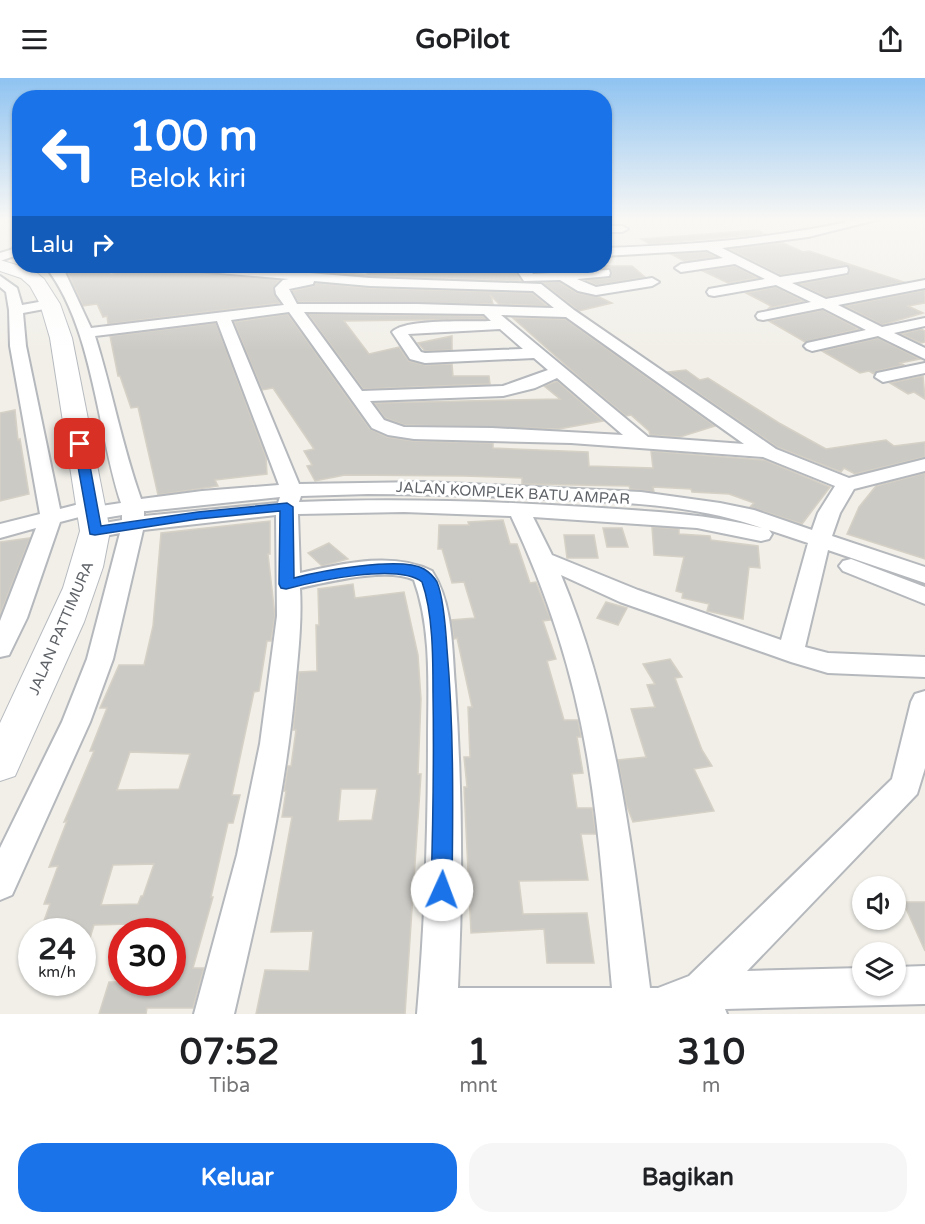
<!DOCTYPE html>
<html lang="id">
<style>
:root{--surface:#fff;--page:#f6f6f6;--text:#202124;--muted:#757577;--accent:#1a73e8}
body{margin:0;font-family:"Varela Round",sans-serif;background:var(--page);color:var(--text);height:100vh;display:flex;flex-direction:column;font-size:22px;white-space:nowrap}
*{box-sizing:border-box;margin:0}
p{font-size:20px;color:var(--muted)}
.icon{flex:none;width:33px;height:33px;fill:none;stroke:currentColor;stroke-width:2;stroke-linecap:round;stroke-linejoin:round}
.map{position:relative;height:936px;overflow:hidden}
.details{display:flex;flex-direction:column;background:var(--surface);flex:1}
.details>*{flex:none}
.top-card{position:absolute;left:12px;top:12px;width:600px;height:183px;border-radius:24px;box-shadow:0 2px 4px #0004;background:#1a73e8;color:#fff;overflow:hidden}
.buttons{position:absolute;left:852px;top:798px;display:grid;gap:12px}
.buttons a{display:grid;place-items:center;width:54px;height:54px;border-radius:50%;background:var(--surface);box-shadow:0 2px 4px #0004;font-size:30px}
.speed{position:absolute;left:18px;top:840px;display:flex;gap:12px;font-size:30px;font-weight:700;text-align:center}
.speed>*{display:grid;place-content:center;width:78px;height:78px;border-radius:50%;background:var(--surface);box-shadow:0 2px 4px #0004;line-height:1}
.speed small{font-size:15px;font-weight:400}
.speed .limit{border:9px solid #d22;background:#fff;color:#111}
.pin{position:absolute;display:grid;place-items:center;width:51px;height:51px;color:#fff;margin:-26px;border-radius:12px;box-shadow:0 3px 9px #0006}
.me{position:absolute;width:66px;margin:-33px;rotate:2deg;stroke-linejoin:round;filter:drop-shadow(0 0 4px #0008)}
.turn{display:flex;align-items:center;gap:21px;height:126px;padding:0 18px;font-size:27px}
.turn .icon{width:78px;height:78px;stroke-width:2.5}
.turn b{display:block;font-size:42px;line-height:51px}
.then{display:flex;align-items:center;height:57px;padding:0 18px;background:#0003;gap:12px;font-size:22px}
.eta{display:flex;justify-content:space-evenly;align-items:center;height:102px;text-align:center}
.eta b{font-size:36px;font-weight:700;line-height:42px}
.button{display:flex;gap:12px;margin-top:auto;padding:12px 18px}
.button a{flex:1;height:69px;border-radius:24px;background:var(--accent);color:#fff;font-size:24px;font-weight:700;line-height:69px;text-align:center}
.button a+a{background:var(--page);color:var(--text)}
header{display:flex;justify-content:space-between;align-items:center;height:78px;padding:0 18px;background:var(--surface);font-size:27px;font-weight:700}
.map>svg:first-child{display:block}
.building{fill:#cccac5;stroke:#d6d1c6;stroke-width:1.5;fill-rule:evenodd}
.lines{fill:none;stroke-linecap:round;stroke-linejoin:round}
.street-casing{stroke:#b5b8bc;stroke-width:4}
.secondary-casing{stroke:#b6babf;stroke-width:2}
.street{fill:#fff;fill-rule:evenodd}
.secondary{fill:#fff;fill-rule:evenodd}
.route{fill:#1a73e8;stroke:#114b97;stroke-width:1.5}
.labels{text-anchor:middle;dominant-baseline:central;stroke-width:6;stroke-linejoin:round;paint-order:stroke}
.street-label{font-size:15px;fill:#5f6368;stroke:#fff}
</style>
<header><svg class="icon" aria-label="menu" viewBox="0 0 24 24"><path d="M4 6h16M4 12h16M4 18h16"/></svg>GoPilot<svg class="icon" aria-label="share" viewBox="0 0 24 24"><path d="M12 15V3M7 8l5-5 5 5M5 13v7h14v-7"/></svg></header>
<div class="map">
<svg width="925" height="936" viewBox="0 0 925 936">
<rect width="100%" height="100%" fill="#f1efe8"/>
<g class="building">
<path d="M757 152 765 156 650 166 641 161Z"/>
<path d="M783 165 803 174 809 173 904 204 826 219 799 206 847 197 850 193 848 187 780 197 730 171Z"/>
<path d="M707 174 716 179 684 183 671 176Z"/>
<path d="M105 188 111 197 128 188H177L185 194 279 202 273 210 280 225 108 246 107 238 103 239 97 226 83 228 67 192Z"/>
<path d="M245 188H317L313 191 366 197 369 194 396 196 407 188H512L521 203 370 198Z"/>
<path d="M558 188H632L645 199 596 207 586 202 609 200 612 196 610 190 534 194 530 189Z"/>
<path d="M735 188 758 200 728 205 703 193Z"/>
<path d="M559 204 577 215 599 219 612 225 579 233 543 205Z"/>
<path d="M316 205 370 210 532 215 547 228 499 226 491 218 493 226 298 224 292 213 313 208Z"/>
<path d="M776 209 804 223 769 230 771 228 746 215Z"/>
<path d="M925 212V225L908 228 923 235 882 247 845 228Z"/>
<path d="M823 232 859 251 805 264 769 243Z"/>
<path d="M288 236 370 351 387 359 414 363 493 365V370L588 374 589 388 653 390 651 373 765 382 830 409 802 446 750 429 754 425 729 416 692 414 691 411 653 409 654 414 630 411 629 408 522 406V400L464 398 345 397 315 403 307 388 312 387 304 373 314 371 273 310 262 312 234 244Z"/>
<path d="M308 236 483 238 486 241 344 243 369 276 399 269 409 283 425 287 452 286 453 298H489L490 306 363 311Z"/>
<path d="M513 240 565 241 715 348 680 359 650 357 649 353 631 337 626 338 579 299Z"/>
<path d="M216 245 266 379 267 396 215 402 218 408 158 417 138 329 131 330 120 298H118L110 258Z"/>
<path d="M921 251 925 253V264L921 265 901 256Z"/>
<path d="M452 258V272L425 273 418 265Z"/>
<path d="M878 260 920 281 900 285 904 287 877 293 874 296 869 293 860 295 822 273Z"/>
<path d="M686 292 700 302 708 300 779 345 826 371 886 362 894 368 925 364V379L855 396 844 390 841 394 777 369 668 294Z"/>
<path d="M923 298 925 321 914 314 908 316 890 305Z"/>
<path d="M557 303 603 343 559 351 404 347 385 340 374 325 560 321 544 308Z"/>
<path d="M15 332 18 362 20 361 29 416 0 423V335Z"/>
<path d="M925 395V481L847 456 859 429 876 408Z"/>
<path d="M503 442 510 466H517L530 505 536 504 551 542 543 543 556 581 547 583 564 642H578L581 659H577L583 695 572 696 577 730H592L596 756H581L588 802 519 803 523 836 587 835 594 885H547L544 851 471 855 464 709H467L464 679H470L468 629H472L457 560 454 561 451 542 475 540 464 504 452 505 442 471H438L439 447H469L468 444Z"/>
<path d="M270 443V476H268L275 538 271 563H267L259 613 254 614 232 717H240L233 745H228L211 819H213L193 890H204L193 930H147L146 936H99L109 904H172V853H129L131 846 94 847 86 873 82 872V854H40L50 826H44L58 788 49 789 67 743 64 744 94 673H90L107 630H100L119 587H144L153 548 161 455ZM130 674 190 676 179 711 117 712ZM154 786 143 818H141L138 826 101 827 113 787Z"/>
<path d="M652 449 679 451V456L710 458 711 462 758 468 760 490 749 489 743 541 707 533 709 526 682 520 683 515 676 513 684 479 654 477Z"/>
<path d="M603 450H622L628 469H607Z"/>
<path d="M564 457H594L598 480H567Z"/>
<path d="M30 460 0 537V464Z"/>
<path d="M329 465 348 481 322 488 308 475Z"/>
<path d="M353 506 355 520 404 514 418 577 421 621 418 696H421L405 936H256L265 892 309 893 313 853 271 854 292 739H282L286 713H284L288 688H291L296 652H293L299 594 317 593 316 547H319L318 511ZM341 711H377L372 742 338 743Z"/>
<path d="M606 524 627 530 618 547 597 540Z"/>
<path d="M670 581 682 599 675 600 702 672 712 688 694 691 714 733 633 744 626 726 618 682 646 679 631 631 655 629 647 607 655 606 643 586Z"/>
<path d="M903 824H925V873Z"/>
</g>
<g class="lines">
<g class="street-casing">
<g id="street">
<path d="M860 141H880L808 159 722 170 780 199 847 189 848 192 847 195 792 205 826 221 925 202V210L838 227 882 249 925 240V248L894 255 925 270V281L878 258 812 273 807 271 804 268 807 265 866 252 823 230 763 242 758 241 756 238 758 235 811 224 776 207 714 218 709 217 707 214 709 211 765 201 735 186 681 194 675 190 681 186 723 180 707 172 604 178V170C690 167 776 161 860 141Z"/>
<path d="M604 148H622L628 151 622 154H604Z"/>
<path d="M20 169V176L0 183V175Z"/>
<path d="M45 188H58L64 192 91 250 284 227 276 216 275 210 283 202 289 201 185 192 179 188H223L370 200 541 206 574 232 776 371 849 400 925 381V393L854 411 840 435 832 458 925 489V505L828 472 805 569 828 575 925 579V599L828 595 791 584 620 524 561 497C616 629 632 768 650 910H658L689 898 892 701 911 624 915 616 925 613V690L917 716 747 893 862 890V908H896V889L925 888V926L725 931 727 936H417C425 845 428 753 428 661 428 610 432 551 414 502 387 489 329 504 300 510 302 544 298 577 295 610 285 721 259 828 234 936H194L237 777 260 666 277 538 276 437 143 452 113 581 90 644 12 817 0 822V770L62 644 87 581 120 455 95 460 87 458 84 453 87 448 122 442V437L92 442 83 438 60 444 27 540 9 577 0 579V543L36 450 0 460V446L40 436 10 268 9 232 6 214 0 209V198L17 210 22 227 50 222 57 226 55 229 23 235 26 268 60 431 91 423 98 425 101 428 121 425C97 352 93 248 45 188ZM314 203 370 208 533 213 554 230 417 226H297L289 211 313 206ZM289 234 372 350 388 357 414 361 571 365 763 379 835 408 818 435 812 452 754 432 720 425 641 414 424 404 299 406 231 242ZM304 234 484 236 491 243C470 244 405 240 392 254L410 281 425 285 534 280 548 292 503 308 362 313ZM501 237 566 239 744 366 648 359ZM217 243 279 407 202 413 141 421C122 368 112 312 95 258ZM500 251 523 271 425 275 421 274 408 256ZM557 300 623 357 492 350 404 349 384 342 370 323 503 318 535 310ZM368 416C431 416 493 418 555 421 624 424 696 427 762 450 704 435 645 433 586 429 490 423 395 420 299 424L301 418ZM280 419 278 425 144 438V433H147ZM404 434 511 438C547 514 573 594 587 677 600 754 605 832 612 910H458C463 810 462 708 455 608 452 571 453 525 432 493 392 473 341 486 300 495L298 436ZM533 439 697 450 761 463 769 461 772 456 769 452 808 465 781 562 638 512 552 477Z"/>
<path d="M514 188H526L533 196 609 192 610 195 609 198 577 201 596 209 652 200 659 204 652 208 596 217 578 213 560 202 524 203Z"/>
<path d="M925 285V295L883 304 875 299 877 295Z"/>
<path d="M851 481 925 509V526L843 493 839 488 843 483Z"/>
</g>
</g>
<g class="secondary-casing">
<path id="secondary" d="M0 182 33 192 44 201 60 226 72 260 110 453 103 489 84 544 15 698 0 703V645L63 510 80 453 50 260 40 226 30 208 21 200 0 193Z"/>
</g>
<use href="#street" class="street"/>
<use href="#secondary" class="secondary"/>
</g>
<linearGradient id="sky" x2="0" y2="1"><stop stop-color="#8fc3f1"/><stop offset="0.52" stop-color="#f9f8f5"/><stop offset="1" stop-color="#f9f8f5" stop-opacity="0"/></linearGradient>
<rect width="925" height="272" fill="url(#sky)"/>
<path class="route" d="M80 362 86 366 101 448 198 434 287 425 293 429 294 500C320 493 401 478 424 491 429 494 434 499 437 504 443 518 446 555 447 571 454 651 453 732 452 812L449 819 442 822 434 819 431 812C433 746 434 680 433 614 433 580 433 535 422 504 398 485 316 503 286 511L281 510 279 506 280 433 198 441 95 457 90 456 74 366Z"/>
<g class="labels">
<g class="street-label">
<text transform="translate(513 415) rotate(3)">JALAN KOMPLEK BATU AMPAR</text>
<text transform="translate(61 550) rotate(-67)">JALAN PATTIMURA</text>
</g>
</g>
</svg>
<div class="buttons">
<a><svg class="icon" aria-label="sound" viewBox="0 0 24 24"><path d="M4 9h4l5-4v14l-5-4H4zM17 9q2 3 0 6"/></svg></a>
<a><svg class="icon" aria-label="layers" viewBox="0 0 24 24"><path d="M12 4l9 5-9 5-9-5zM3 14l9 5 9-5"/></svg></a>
</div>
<div class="speed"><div>24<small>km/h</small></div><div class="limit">30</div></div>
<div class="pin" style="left:80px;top:366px;background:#d93025"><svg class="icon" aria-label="arrive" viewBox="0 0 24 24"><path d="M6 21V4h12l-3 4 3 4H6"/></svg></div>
<svg class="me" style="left:442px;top:812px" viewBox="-20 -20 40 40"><circle r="19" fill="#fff"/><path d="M0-13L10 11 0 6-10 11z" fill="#1a73e8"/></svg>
<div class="top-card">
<div class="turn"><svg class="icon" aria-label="left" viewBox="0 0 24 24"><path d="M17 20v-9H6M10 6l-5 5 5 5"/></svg><div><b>100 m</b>Belok kiri</div></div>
<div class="then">Lalu<svg class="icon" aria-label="right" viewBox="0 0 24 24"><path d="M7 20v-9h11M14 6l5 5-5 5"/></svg></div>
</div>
</div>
<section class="details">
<div class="eta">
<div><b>07:52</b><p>Tiba</p></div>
<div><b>1</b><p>mnt</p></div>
<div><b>310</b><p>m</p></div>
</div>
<div class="button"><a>Keluar</a><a>Bagikan</a></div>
</section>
